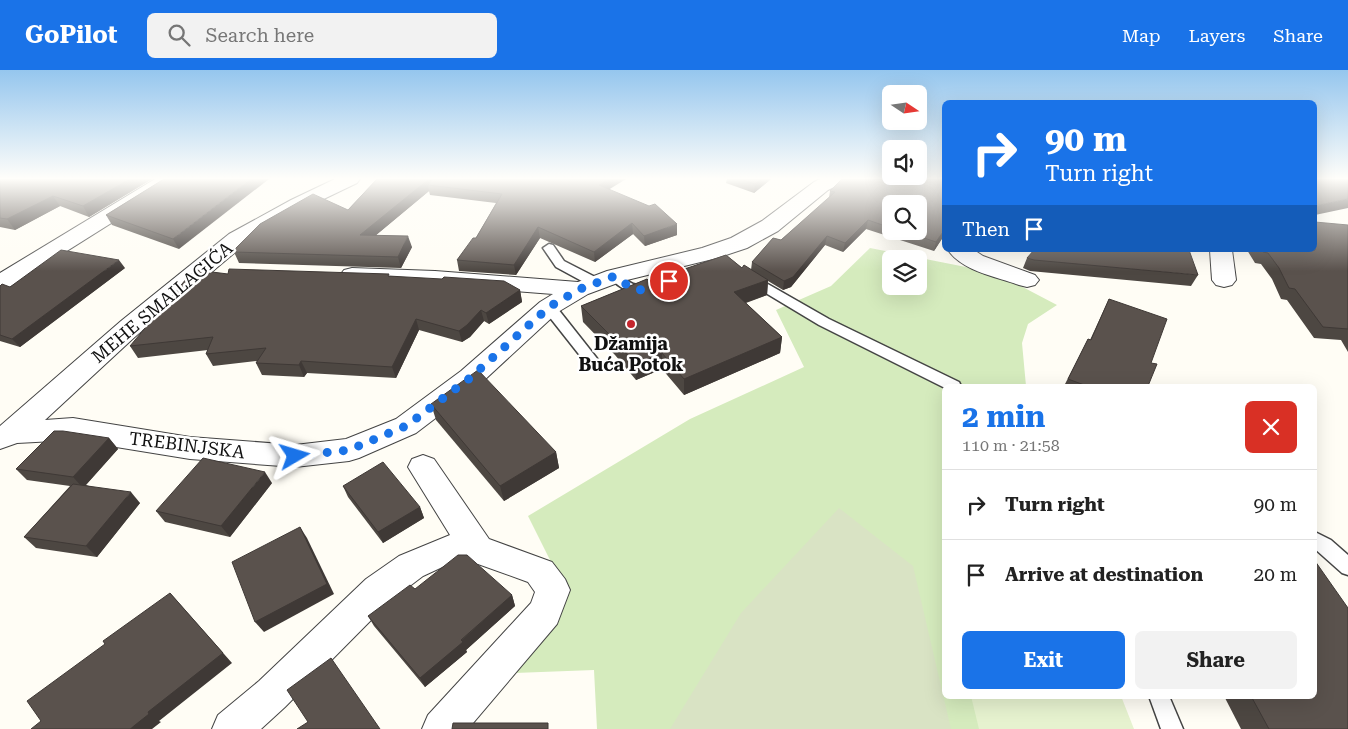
<!DOCTYPE html>
<meta charset="utf-8">
<style>
:root{--surface:#fff;--page:#f2f2f2;--text:#222;--muted:#767676;--line:#e0e0e0;--accent:#1a73e8}
body{margin:0;font-family:"Roboto Serif",serif;background:var(--page);color:var(--text);height:100vh;display:flex;flex-direction:column;font-size:19px;white-space:nowrap}
*{box-sizing:border-box;margin:0}
p{font-size:16px;color:var(--muted)}
.icon{flex:none;width:28px;height:28px;fill:none;stroke:currentColor;stroke-width:2;stroke-linecap:round;stroke-linejoin:round}
.map{position:relative;flex:1;overflow:hidden}
.side{position:absolute;left:942px;top:314px;width:375px;height:315px;display:flex;flex-direction:column;background:var(--surface);border-radius:8px;box-shadow:0 5px 20px #0002}
.side>*{flex:none}
.guide{position:absolute;left:942px;top:30px;width:375px;height:152px;border-radius:8px;box-shadow:0 5px 20px #0002;background:#1a73e8;color:#fff;overflow:hidden}
.needle{width:32px;rotate:103deg}
.buttons{position:absolute;left:882px;top:15px;display:grid;gap:10px}
.buttons a{display:grid;place-items:center;width:45px;height:45px;border-radius:8px;background:var(--surface);box-shadow:0 5px 20px #0002;font-size:25px}
.pin{position:absolute;display:grid;place-items:center;width:42px;height:42px;color:#fff;margin:-21px;border:2px solid #fff;border-radius:50%;box-shadow:0 1px 5px #0007}
.me{position:absolute;width:55px;margin:-28px;rotate:83deg;stroke-linejoin:round;filter:drop-shadow(0 0 4px #0008)}
.turn{display:flex;align-items:center;gap:18px;height:105px;padding:0 20px;font-size:22px}
.turn .icon{width:65px;height:65px;stroke-width:2.5}
.turn b{display:block;font-size:35px;line-height:42px}
.then{display:flex;align-items:center;height:48px;padding:0 20px;background:#0003;gap:10px;font-size:19px}
.round{display:grid;place-items:center;flex:none;width:52px;height:52px;border-radius:8px;background:var(--page)}
.overview{display:flex;align-items:center;justify-content:space-between;height:85px;padding:0 20px}
h1{font-size:30px;font-weight:700;line-height:38px;color:var(--accent)}
.cta{display:flex;gap:10px;margin-top:auto;padding:10px 20px}
.cta a{flex:1;height:58px;border-radius:8px;background:var(--accent);color:#fff;font-size:20px;font-weight:700;line-height:58px;text-align:center}
.cta a+a{background:var(--page);color:var(--text)}
ul{padding:0;list-style:none}
li{display:flex;align-items:center;gap:15px;height:70px;padding:0 20px;border-top:1px solid var(--line)}
li div{flex:1}
li b{display:block;font-size:19px}
li em{font-style:normal}
header{display:flex;align-items:center;gap:30px;box-sizing:border-box;height:70px;padding:0 25px;background:var(--accent);color:#fff}
header strong{font-size:24px}
nav{display:flex;gap:28px;margin-inline-start:auto;font-size:18px}
.search{width:350px;height:45px;background:var(--page);display:flex;align-items:center;gap:12px;box-sizing:border-box;padding:0 18px;border-radius:8px;color:var(--muted);font-size:19px}
.map>svg:first-child{display:block}
.green{fill:#d5ebbd;fill-rule:evenodd}
.cemetery{fill:#d9e3c4}
.pitch{fill:#e6f2cf}
.lines{fill:none;stroke-linecap:round;stroke-linejoin:round}
.lane-casing{stroke:#444;stroke-width:3}
.street-casing{stroke:#444;stroke-width:2}
.lane{fill:#fff;fill-rule:evenodd}
.street{fill:#fff;fill-rule:evenodd}
.wall{fill:#4d4742;fill-rule:evenodd}
.shaded-wall{fill:#3f3936}
.building{fill:#5a524d;stroke:#3f3936}
.route{stroke:#1a73e8;stroke-width:9;stroke-dasharray:0 16.2}
.poi-dot{fill:#c4262e;stroke:#fff;stroke-width:2}
.labels{text-anchor:middle;dominant-baseline:central;stroke-width:5;stroke-linejoin:round;paint-order:stroke}
.street-label{font-size:18px;fill:#111;stroke:#fff}
.poi-label{font-size:18px;font-weight:bold;fill:#111;stroke:#fff}
</style>
<header>
<strong>GoPilot</strong>
<div class="search"><svg class="icon" aria-label="search" viewBox="0 0 24 24"><circle cx="10" cy="10" r="6"/><path d="M15 15l6 6"/></svg>Search here</div>
<nav><a>Map</a><a>Layers</a><a>Share</a></nav>
</header>
<div class="map">
<svg width="1348" height="659" viewBox="0 0 1348 659">
<rect width="100%" height="100%" fill="#fffdf5"/>
<path class="green" d="M870 178 996 203 1057 235 1028 254 1022 273 1026 316H945V626H1100L1117 659H597L594 600 491 604 564 518 528 446 690 349 804 297 776 240 831 216ZM891 189H919V216H891Z"/>
<path class="cemetery" d="M839 438 913 496 951 659H670L741 543Z"/>
<path class="pitch" d="M971 626H1121L1134 659H979Z"/>
<g class="lines">
<g class="lane-casing">
<g id="lane">
<path d="M549 174 553 175 564 191 601 210 602 213 601 216H591L556 197 543 178Z"/>
<path d="M615 202C623 204 626 211 633 214 640 217 647 213 652 219 641 232 617 217 609 206Z"/>
<path d="M750 204 829 249 959 312 961 316H945V318L819 255 746 211 744 208Z"/>
<path d="M549 233 554 234 599 291 601 294 599 297H589L544 240 542 237Z"/>
<path d="M1315 462 1331 470 1348 485V505L1342 503 1315 479Z"/>
<path d="M1149 626H1169L1183 659H1161Z"/>
</g>
</g>
<g class="street-casing">
<g id="street">
<path d="M155 109H178L175 113 8 218 0 220V203Z"/>
<path d="M335 109H360L357 113 305 138 245 174 139 263 45 350 73 348 190 367 295 375 346 369 396 349 461 301 540 232 553 224 435 215 352 212 344 210 340 205 344 200 352 198 435 201 578 212 607 201 702 178 731 168 762 151 814 112 820 109H845L842 113 828 120 778 161 747 178 717 188 623 211 588 224 558 242 479 315 416 363 359 388 349 391 295 397 190 389 73 370 17 373 0 379V356L121 251 229 164 291 130Z"/>
<path d="M948 180H974L983 186 1035 205 1039 210 1035 215 1027 217 1019 215C997 207 962 201 948 180Z"/>
<path d="M1210 180H1232L1236 210 1232 215 1224 217 1216 215 1212 210Z"/>
<path d="M423 385 434 389 489 469 552 492 565 509 570 520 557 554 468 659H422L428 645 531 533 535 522 528 512 478 494 451 493 423 506 390 531 285 637 261 659H212L218 645 259 611 366 509 399 486 450 465 408 397 412 389Z"/>
</g>
</g>
<use href="#lane" class="lane"/>
<use href="#street" class="street"/>
</g>
<g class="wall">
<path d="M0 109H152L89 147 60 136 15 160 0 157Z"/>
<path d="M164 109 179 179 112 155 106 145Z"/>
<path d="M377 109 609 119 677 165 645 176 633 164 595 192 540 168 516 205 459 201 457 190 476 168 496 133 430 125 429 121 376 165 412 177 401 198 239 193 234 182 348 140Z"/>
<path d="M727 109H771L754 123 726 113Z"/>
<path d="M842 109H941L945 111V164L934 181 866 159 843 182 825 175 791 217 783 220 768 211 767 225 746 233 782 267 780 283 684 325 662 299 636 310 615 285 583 252 581 236 647 209 649 211 726 185 742 198 744 195 751 200 752 192 773 168 781 170 829 128 830 121ZM891 134H919V161H891Z"/>
<path d="M1348 155V282L1341 270 1314 268 1287 230 1281 229 1272 209 1261 194 1255 193 1247 180H1315Z"/>
<path d="M1027 188 1198 205 1191 216 1030 201 1023 198Z"/>
<path d="M125 198 20 277 0 271V216L10 217Z"/>
<path d="M228 204 389 206 520 220 522 232 489 254 484 251 470 267 462 272 419 260 396 308 307 303 304 307 262 305 256 293 257 291 213 296 206 284 208 280 138 288 130 276Z"/>
<path d="M1109 229 1151 293 1148 316H1064L1088 269 1090 270Z"/>
<path d="M431 334 556 382 559 398 504 431 436 350Z"/>
<path d="M109 368 118 379 86 415 140 433 97 487 36 478 24 467 70 416 27 410 16 399Z"/>
<path d="M272 413 230 467 165 452 156 441Z"/>
<path d="M343 416 420 437 424 448 383 473 348 427Z"/>
<path d="M415 519 512 525 515 536 466 580 467 582 425 617 374 556 368 546Z"/>
<path d="M1224 626H1315L1348 659H1241Z"/>
</g>
<g class="shaded-wall">
<path d="M130 109H152L89 147 83 136Z"/>
<path d="M251 109H269L179 179 173 169Z"/>
<path d="M429 109H437L428 115 429 121 363 176 360 165Z"/>
<path d="M608 109H626L600 125 599 115Z"/>
<path d="M761 109H771L754 123 755 114Z"/>
<path d="M53 126 60 136 15 160 7 149Z"/>
<path d="M1348 129V138L1315 145V136Z"/>
<path d="M868 150 866 159 843 182 845 173Z"/>
<path d="M632 153 633 164 595 192 594 182Z"/>
<path d="M677 154V165L645 176 644 166Z"/>
<path d="M538 157 540 168 516 205 514 195Z"/>
<path d="M945 159V164L934 181 936 172Z"/>
<path d="M408 166 412 177 401 198 398 187Z"/>
<path d="M827 166 825 175 791 217 783 220 784 211Z"/>
<path d="M119 190 125 198 20 277 12 269Z"/>
<path d="M768 210 767 225 733 237 734 222Z"/>
<path d="M520 220 522 232 489 254 486 243Z"/>
<path d="M481 240 484 251 470 267 462 272 459 261Z"/>
<path d="M416 249 419 260 396 308 392 297Z"/>
<path d="M782 267 780 283 684 325V309Z"/>
<path d="M662 283V299L636 310 635 294Z"/>
<path d="M301 291 307 303 304 307 299 295Z"/>
<path d="M109 368 118 379 83 418 73 407Z"/>
<path d="M556 382 559 398 504 431 500 416Z"/>
<path d="M265 402 272 413 230 467 221 456Z"/>
<path d="M131 422 140 433 97 487 86 476Z"/>
<path d="M420 437 424 448 383 473 378 462Z"/>
<path d="M300 457 307 468 334 524 264 562 255 552Z"/>
<path d="M170 523 232 593 159 651 161 652 152 659H130L148 642Z"/>
<path d="M512 525 515 536 466 580 467 582 425 617 420 608Z"/>
</g>
<g class="building">
<path d="M0 109H130L83 136 53 126 7 149 0 148Z"/>
<path d="M164 109H251L173 169 106 145Z"/>
<path d="M377 109H429L360 165 408 166 398 187 234 182 235 179 260 154 313 124 348 140Z"/>
<path d="M432 109H608L599 115 649 136 655 134 677 154 644 166 632 153 594 182 538 157 514 195 457 190 473 168H476L502 124 428 115Z"/>
<path d="M739 109H761L755 114Z"/>
<path d="M842 109H941L945 111V159L936 172 903 161H919V134H891V158L868 150 845 173 827 166 793 207 784 211 752 192 773 168 781 170 835 122 830 121Z"/>
<path d="M1315 109H1348V129L1315 136Z"/>
<path d="M1315 152 1348 155V259L1323 257 1295 219 1289 218 1279 198 1268 183 1263 182 1261 180H1315Z"/>
<path d="M61 180 119 190 12 269 0 265V216L2 214 10 217Z"/>
<path d="M1034 180H1189L1198 205 1034 190 1027 188Z"/>
<path d="M726 185 742 198 744 195 768 210 734 222 782 267 684 309 662 283 635 294 614 269 581 236 647 209 649 211Z"/>
<path d="M229 199 389 204 388 206 442 209 444 207 504 211 520 220 486 243 481 240 467 255 459 261 416 249 392 297 301 291 299 295 256 293 266 278 206 284 213 267 130 276 187 208 196 200 228 204Z"/>
<path d="M1109 229 1167 249 1151 293 1157 294 1148 316H1087L1068 309 1088 269 1091 270Z"/>
<path d="M478 300 556 382 500 416 431 334Z"/>
<path d="M54 361H63L109 368 73 407 16 399Z"/>
<path d="M203 388 265 402 221 456 156 441Z"/>
<path d="M383 392 420 437 378 462 343 416Z"/>
<path d="M73 414 131 422 86 476 24 467Z"/>
<path d="M300 457 327 514 255 552 232 492Z"/>
<path d="M458 485H467L512 525 461 570 463 572 420 608 368 546 410 515 415 519Z"/>
<path d="M1315 491 1348 538V659H1269L1251 626H1315Z"/>
<path d="M170 523 223 583 148 642 149 644 130 659H31L41 651 27 631 105 574 103 571Z"/>
<path d="M331 588 380 659H297L308 652 287 620Z"/>
<path d="M453 653H548V659H452Z"/>
</g>
<linearGradient id="sky" x2="0" y2="1"><stop stop-color="#95c6ee"/><stop offset="0.54" stop-color="#fffefa"/><stop offset="1" stop-color="#fffefa" stop-opacity="0"/></linearGradient>
<rect width="1348" height="201" fill="url(#sky)"/>
<g class="lines">
<path class="route" d="M295 386 349 380 406 356 470 308 549 237 580 219 615 206C640 226 640 221 669 211"/>
</g>
<circle class="poi-dot" cx="631" cy="254" r="5"/>
<g class="labels">
<g class="street-label">
<text transform="translate(162 232) rotate(-40)">MEHE SMAILAGIĆA</text>
<text transform="translate(187 375) rotate(7)">TREBINJSKA</text>
</g>
<g class="poi-label">
<text x="631" y="273">Džamija<tspan x="631" dy="21">Buća Potok</tspan></text>
</g>
</g>
</svg>
<div class="buttons">
<a><svg class="needle" viewBox="-14 -14 28 28"><path d="M0-13l5 13h-10z" fill="#e53935"/><path d="M0 13l5-13h-10z" fill="#767676"/></svg></a>
<a><svg class="icon" aria-label="sound" viewBox="0 0 24 24"><path d="M4 9h4l5-4v14l-5-4H4zM17 9q2 3 0 6"/></svg></a>
<a><svg class="icon" aria-label="search" viewBox="0 0 24 24"><circle cx="10" cy="10" r="6"/><path d="M15 15l6 6"/></svg></a>
<a><svg class="icon" aria-label="layers" viewBox="0 0 24 24"><path d="M12 4l9 5-9 5-9-5zM3 14l9 5 9-5"/></svg></a>
</div>
<div class="pin" style="left:669px;top:211px;background:#d93025"><svg class="icon" aria-label="arrive" viewBox="0 0 24 24"><path d="M6 21V4h12l-3 4 3 4H6"/></svg></div>
<svg class="me" style="left:295px;top:386px" viewBox="-20 -20 40 40"><path d="M0-17L14 15 0 8-14 15z" fill="#1a73e8" stroke="#fff" stroke-width="4"/></svg>
<div class="guide">
<div class="turn"><svg class="icon" aria-label="right" viewBox="0 0 24 24"><path d="M7 20v-9h11M14 6l5 5-5 5"/></svg><div><b>90 m</b>Turn right</div></div>
<div class="then">Then<svg class="icon" aria-label="arrive" viewBox="0 0 24 24"><path d="M6 21V4h12l-3 4 3 4H6"/></svg></div>
</div>
<section class="side">
<div class="overview"><div><h1>2 min</h1><p>110 m · 21:58</p></div><a class="round" style="background:#d93025;color:#fff"><svg class="icon" aria-label="close" viewBox="0 0 24 24"><path d="M6 6l12 12M18 6L6 18"/></svg></a></div>
<ul>
<li><svg class="icon" aria-label="right" viewBox="0 0 24 24"><path d="M7 20v-9h11M14 6l5 5-5 5"/></svg><div><b>Turn right</b></div><em>90 m</em></li>
<li><svg class="icon" aria-label="arrive" viewBox="0 0 24 24"><path d="M6 21V4h12l-3 4 3 4H6"/></svg><div><b>Arrive at destination</b></div><em>20 m</em></li>
</ul>
<div class="cta"><a>Exit</a><a>Share</a></div>
</section>
</div>
